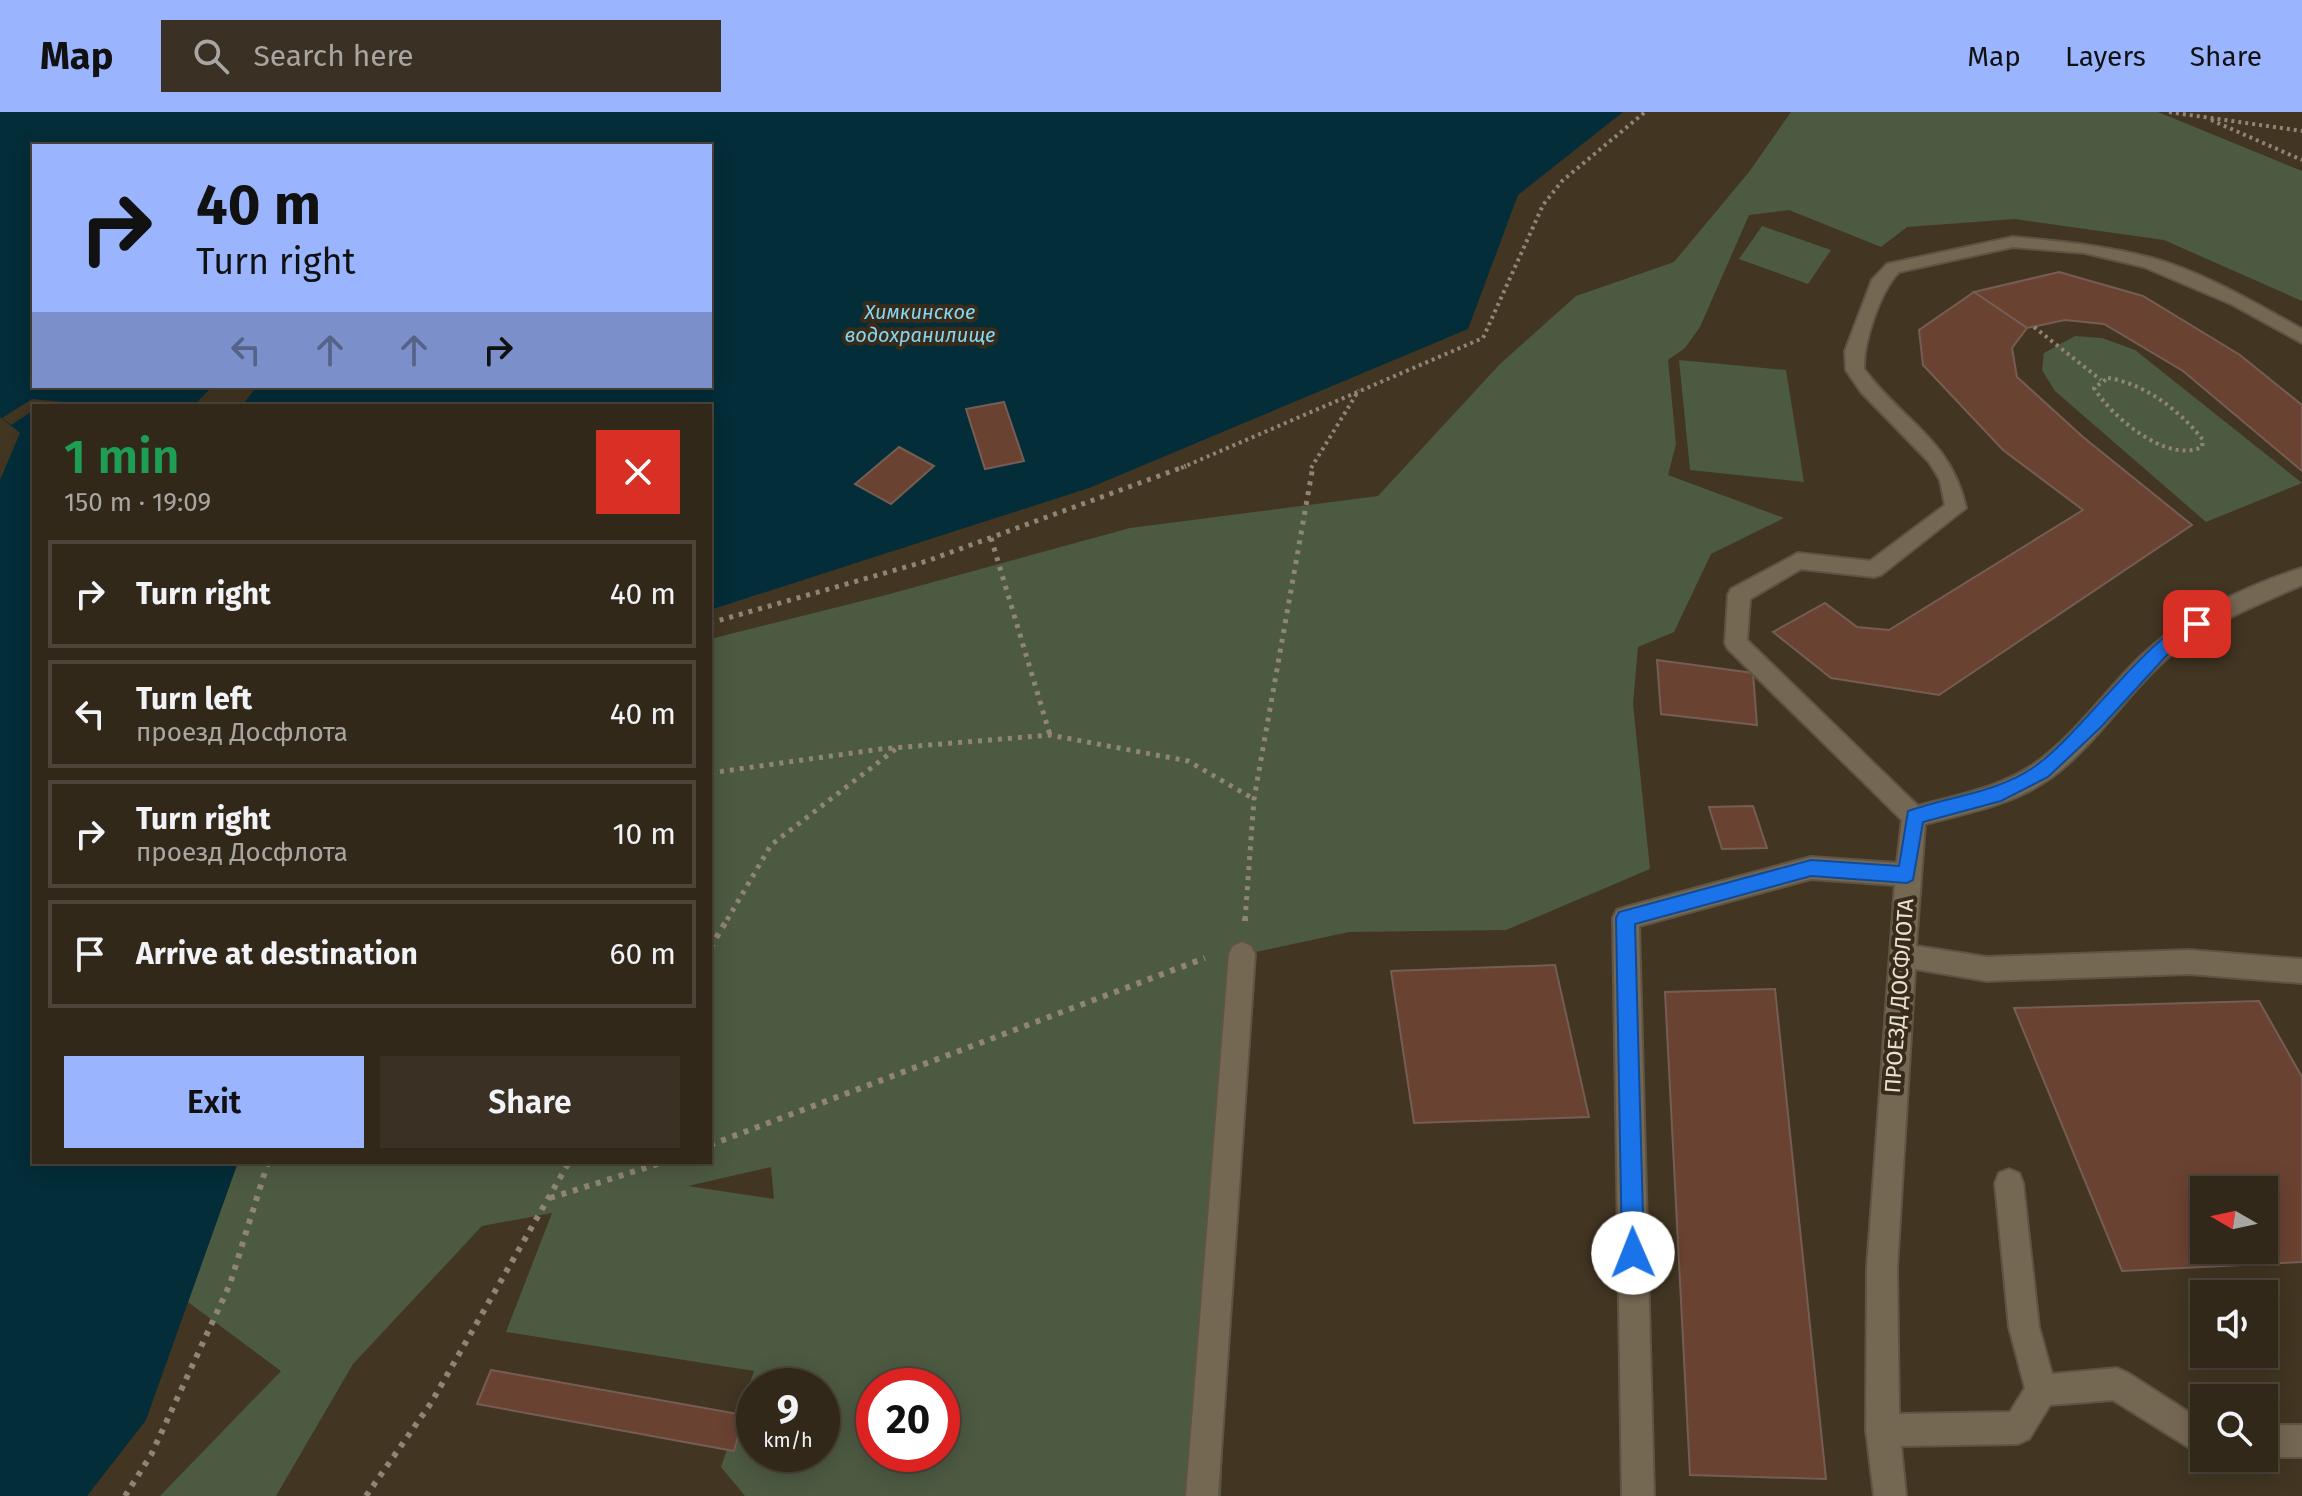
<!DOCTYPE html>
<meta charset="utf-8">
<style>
:root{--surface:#32281a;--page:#3a3023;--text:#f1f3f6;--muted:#a8a6a2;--line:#4d4439;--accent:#9ab5fd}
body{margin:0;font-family:"Fira Sans",sans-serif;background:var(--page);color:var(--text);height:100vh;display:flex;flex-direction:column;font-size:30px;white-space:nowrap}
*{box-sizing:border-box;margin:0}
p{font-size:26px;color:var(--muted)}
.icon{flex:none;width:44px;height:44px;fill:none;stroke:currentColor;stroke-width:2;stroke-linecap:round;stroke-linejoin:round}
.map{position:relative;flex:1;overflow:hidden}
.details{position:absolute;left:32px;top:292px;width:680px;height:760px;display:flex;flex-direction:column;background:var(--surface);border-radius:0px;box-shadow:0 4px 20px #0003,0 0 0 2px var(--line)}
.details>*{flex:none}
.banner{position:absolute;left:32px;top:32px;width:680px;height:244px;border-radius:0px;box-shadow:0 4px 20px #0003,0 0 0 2px var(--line);background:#9ab5fd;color:#111;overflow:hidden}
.needle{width:52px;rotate:279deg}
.fabs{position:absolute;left:2190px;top:1064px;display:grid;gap:16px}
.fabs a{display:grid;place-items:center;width:88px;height:88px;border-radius:0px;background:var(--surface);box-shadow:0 4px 20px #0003,0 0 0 2px var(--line);font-size:40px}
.speed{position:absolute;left:736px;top:1256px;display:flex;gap:16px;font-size:40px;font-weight:700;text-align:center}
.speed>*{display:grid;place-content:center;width:104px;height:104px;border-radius:50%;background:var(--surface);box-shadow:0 4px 20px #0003,0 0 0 2px var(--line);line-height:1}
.speed small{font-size:20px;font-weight:400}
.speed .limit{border:12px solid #d22;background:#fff;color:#111}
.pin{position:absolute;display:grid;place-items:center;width:68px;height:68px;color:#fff;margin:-34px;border-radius:16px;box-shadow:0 4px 12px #0006}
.me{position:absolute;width:88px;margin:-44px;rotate:359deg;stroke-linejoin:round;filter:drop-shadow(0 0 6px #0008)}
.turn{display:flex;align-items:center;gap:28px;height:168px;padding:0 32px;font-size:36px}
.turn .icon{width:104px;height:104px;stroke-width:2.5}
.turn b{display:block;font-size:56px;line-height:68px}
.lanes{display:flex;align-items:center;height:76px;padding:0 32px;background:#0003;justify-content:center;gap:40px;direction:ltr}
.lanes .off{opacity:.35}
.round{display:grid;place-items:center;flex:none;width:84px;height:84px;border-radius:0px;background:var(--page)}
.summary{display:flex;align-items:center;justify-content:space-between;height:136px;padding:0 32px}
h1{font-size:48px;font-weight:600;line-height:60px;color:#1e9e55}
.action{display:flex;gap:16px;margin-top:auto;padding:16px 32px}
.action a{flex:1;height:92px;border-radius:0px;background:var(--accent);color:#111;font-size:32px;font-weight:600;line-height:92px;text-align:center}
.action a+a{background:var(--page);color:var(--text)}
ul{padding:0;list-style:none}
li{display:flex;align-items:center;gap:24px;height:108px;margin:0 16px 12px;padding:0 16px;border:4px solid var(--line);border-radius:0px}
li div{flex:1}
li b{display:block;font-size:30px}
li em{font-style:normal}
header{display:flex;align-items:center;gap:48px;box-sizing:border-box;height:112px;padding:0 40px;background:var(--accent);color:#111}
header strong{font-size:38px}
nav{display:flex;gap:44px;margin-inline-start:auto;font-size:28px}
.search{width:560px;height:72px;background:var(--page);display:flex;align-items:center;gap:20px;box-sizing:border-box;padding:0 28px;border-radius:0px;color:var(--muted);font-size:30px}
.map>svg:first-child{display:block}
.green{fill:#4d5a42;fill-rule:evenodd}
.water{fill:#032d39}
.pier{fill:#423522}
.building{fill:#6a4232;stroke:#755d53;stroke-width:2;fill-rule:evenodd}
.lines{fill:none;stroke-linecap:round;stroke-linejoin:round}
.minor-casing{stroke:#5e5443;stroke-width:4}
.path-far2{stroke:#8f8475;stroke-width:4;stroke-dasharray:3 4;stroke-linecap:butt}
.path-far1{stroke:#8f8475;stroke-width:5;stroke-dasharray:4 6;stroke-linecap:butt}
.path{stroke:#8f8475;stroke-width:6;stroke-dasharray:5 7;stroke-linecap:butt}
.minor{fill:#756853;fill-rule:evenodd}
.route{fill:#1a73e8;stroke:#114b97;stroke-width:2}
.labels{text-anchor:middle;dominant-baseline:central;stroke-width:8;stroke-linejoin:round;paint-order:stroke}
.far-water-label{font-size:20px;font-style:italic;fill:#83d7f4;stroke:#382b19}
.street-label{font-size:22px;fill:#e8e0d4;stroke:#382b19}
</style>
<header>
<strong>Map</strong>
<div class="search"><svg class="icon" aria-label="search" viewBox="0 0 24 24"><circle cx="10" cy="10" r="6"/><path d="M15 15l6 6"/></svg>Search here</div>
<nav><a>Map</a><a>Layers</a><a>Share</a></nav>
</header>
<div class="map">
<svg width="2302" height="1384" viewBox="0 0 2302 1384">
<rect width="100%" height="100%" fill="#423522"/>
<g class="green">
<path d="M1791 0H2158L2302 59V189L2164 128 2015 107 1907 115 1881 135 1789 98 1749 103 1700 215 1685 236 1668 248 1676 332 1668 363 1784 406 1711 442 1674 520 1638 535 1633 592 1650 757 1506 818 1349 820 1242 843 1221 1384H745L721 1355 754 1259 506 1220 552 1101 482 1114 353 1252 276 1384H160L281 1259 188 1190 238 1050H710V527L886 483 1130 416 1378 384 1500 252 1576 184 1674 150 1749 60ZM771 1055 774 1087 688 1074ZM754 1274H822V1342H754ZM874 1274H942V1342H874Z"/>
<path d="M1762 114 1831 138 1808 172 1739 147Z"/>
<path d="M2075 224 2102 226 2135 238 2302 371 2206 410 2055 279 2042 258 2044 241Z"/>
<path d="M1679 248 1786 258 1804 370 1690 358Z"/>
</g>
<path class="water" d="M0 0H1623L1518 83 1468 217 1089 376 710 498V294H242L257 274H710V34H34V274H213L193 294H34V1050H238L146 1308 87 1384H0V368L20 321 0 305Z"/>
<path class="pier" d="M32 287 110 294H34V298L11 313 2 306Z"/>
<g class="building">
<path d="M2059 160 2143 184 2240 243 2302 293V359L2183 259 2104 212 2065 208 2027 216 1974 180Z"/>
<path d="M1974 180 2027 216 2012 236 2017 265 2083 325 2192 413 1939 583 1831 566 1773 520 1825 491 1857 515 1889 518 2083 398 2003 338 1923 253 1919 218Z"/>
<path d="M1004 290 1024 349 985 357 966 297Z"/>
<path d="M899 335 934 354 891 392 855 372Z"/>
<path d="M1657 548 1753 561 1757 613 1661 602Z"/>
<path d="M1753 694 1767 736 1722 737 1709 695Z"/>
<path d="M1555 853 1589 1005 1414 1011 1391 859Z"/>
<path d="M1775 877 1826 1367 1690 1363 1665 880Z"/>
<path d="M2259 889 2302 965V1150L2122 1159 2014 896ZM2204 1078H2264V1138H2204Z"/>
<path d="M491 1258 744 1303 734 1339 477 1292Z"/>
</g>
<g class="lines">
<g class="minor-casing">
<g id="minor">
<path d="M2013 125C2060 129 2106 134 2152 146 2205 161 2255 191 2302 217V231L2231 192 2144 155 2085 141 2013 135 1899 160C1880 179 1863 231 1864 257 1903 310 1951 327 1966 396L1881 463 1874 465 1801 457 1750 487 1747 528 1918 694C1957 683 1999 676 2033 653 2074 624 2102 583 2137 548 2178 507 2246 473 2302 456V473C2257 493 2210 511 2172 542 2128 579 2098 631 2052 665 2015 692 1968 701 1925 712L1916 834 1987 845 2189 838 2302 847V871L2189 862 1987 869 1915 857 1897 1156 1899 1302 2010 1300 2025 1276 2009 1215 1995 1071 1999 1061 2009 1057 2019 1061 2023 1071 2039 1215 2052 1262 2117 1256 2128 1261 2204 1310V1345L2113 1288 2050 1293 2029 1327 2018 1332 1901 1334 1906 1384H1874L1866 1318 1867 1156 1895 773 1811 767 1639 814 1654 1384H1622L1613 806 1617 798 1626 795 1811 745 1897 751 1902 708 1728 537 1725 531 1728 483 1731 477 1798 441 1870 449 1945 393 1940 368 1929 350 1861 280 1846 258 1845 239 1872 168 1887 152Z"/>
<path d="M1242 830 1251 834 1255 842 1218 1384H1186L1229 842 1233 834Z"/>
<rect x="2264" y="1313" width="38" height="32"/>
</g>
</g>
<g class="path-far2">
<path d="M2169 0 2302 19"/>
<path d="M2211 8 2302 48"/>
<path d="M2034 215 2101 268"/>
<path d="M2108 266C2146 272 2180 299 2203 328L2202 335C2167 352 2112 305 2094 276Z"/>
<path d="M1181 356 1483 226 1543 93 1562 69 1645 0"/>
<path d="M1311 356 1359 278"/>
</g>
<g class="path-far1">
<path d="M991 426 1050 623"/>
<path d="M710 511 927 449 1186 354"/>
<path d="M710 661 881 637 1050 623 1188 649 1254 687"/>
<path d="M727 808 771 733 897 636"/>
<path d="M1245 808 1254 687 1313 354"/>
</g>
<g class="path">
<path d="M1245 809V806"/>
<path d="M710 836 728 806"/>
<path d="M710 1033 1205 846"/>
<path d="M550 1086 664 1050"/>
<path d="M125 1384 151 1343 230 1172 268 1050"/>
<path d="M366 1384 431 1291 569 1050"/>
</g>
<use href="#minor" class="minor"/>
</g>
<path class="route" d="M2197 506 2205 512 2202 517 2166 544 2101 615 2048 665 2001 689 1923 710 1913 768 1907 771 1811 764 1635 812 1644 1141 1641 1148 1633 1152 1625 1148 1622 1141 1616 806 1619 800 1811 748 1899 754 1908 699C1950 684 1996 681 2034 655 2083 621 2147 522 2197 506Z"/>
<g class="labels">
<g class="far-water-label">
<text x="920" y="200">Химкинское<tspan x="920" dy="23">водохранилище</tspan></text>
</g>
<g class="street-label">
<text transform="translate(1899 884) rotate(-86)">ПРОЕЗД ДОСФЛОТА</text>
</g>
</g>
</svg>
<div class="fabs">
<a><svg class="needle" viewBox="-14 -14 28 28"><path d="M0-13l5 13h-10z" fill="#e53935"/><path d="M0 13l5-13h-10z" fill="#a8a6a2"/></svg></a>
<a><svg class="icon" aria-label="sound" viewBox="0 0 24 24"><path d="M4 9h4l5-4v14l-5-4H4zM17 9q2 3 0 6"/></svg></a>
<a><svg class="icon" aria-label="search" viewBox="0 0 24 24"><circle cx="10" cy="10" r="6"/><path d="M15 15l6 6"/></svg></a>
</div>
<div class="speed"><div>9<small>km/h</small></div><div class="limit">20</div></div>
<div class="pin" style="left:2197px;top:512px;background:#d93025"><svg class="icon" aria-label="arrive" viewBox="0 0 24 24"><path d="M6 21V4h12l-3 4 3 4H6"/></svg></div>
<svg class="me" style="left:1633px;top:1141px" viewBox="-20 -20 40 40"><circle r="19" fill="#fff"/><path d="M0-13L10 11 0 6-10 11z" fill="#1a73e8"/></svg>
<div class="banner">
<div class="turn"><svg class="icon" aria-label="right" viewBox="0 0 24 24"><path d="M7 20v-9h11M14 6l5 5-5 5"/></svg><div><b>40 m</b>Turn right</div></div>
<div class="lanes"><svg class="icon off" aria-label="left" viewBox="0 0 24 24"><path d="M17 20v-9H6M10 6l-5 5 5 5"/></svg><svg class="icon off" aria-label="ahead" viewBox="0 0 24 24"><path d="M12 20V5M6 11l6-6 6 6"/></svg><svg class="icon off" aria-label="ahead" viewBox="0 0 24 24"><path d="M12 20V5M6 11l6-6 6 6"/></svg><svg class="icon" aria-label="right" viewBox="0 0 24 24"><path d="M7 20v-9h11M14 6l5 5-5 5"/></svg></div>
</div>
<section class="details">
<div class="summary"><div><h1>1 min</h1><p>150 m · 19:09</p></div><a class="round" style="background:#d93025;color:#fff"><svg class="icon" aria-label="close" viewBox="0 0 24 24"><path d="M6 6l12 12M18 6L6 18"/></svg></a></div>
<ul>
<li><svg class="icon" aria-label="right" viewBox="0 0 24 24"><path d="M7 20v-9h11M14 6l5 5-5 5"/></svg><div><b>Turn right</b></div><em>40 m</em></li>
<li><svg class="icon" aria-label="left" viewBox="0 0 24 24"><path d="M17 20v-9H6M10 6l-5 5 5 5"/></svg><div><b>Turn left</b><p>проезд Досфлота</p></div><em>40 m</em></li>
<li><svg class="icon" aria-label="right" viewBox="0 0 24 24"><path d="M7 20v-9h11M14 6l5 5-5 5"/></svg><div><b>Turn right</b><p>проезд Досфлота</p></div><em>10 m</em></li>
<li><svg class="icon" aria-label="arrive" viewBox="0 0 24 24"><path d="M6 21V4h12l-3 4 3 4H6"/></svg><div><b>Arrive at destination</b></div><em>60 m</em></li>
</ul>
<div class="action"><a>Exit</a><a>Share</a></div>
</section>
</div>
